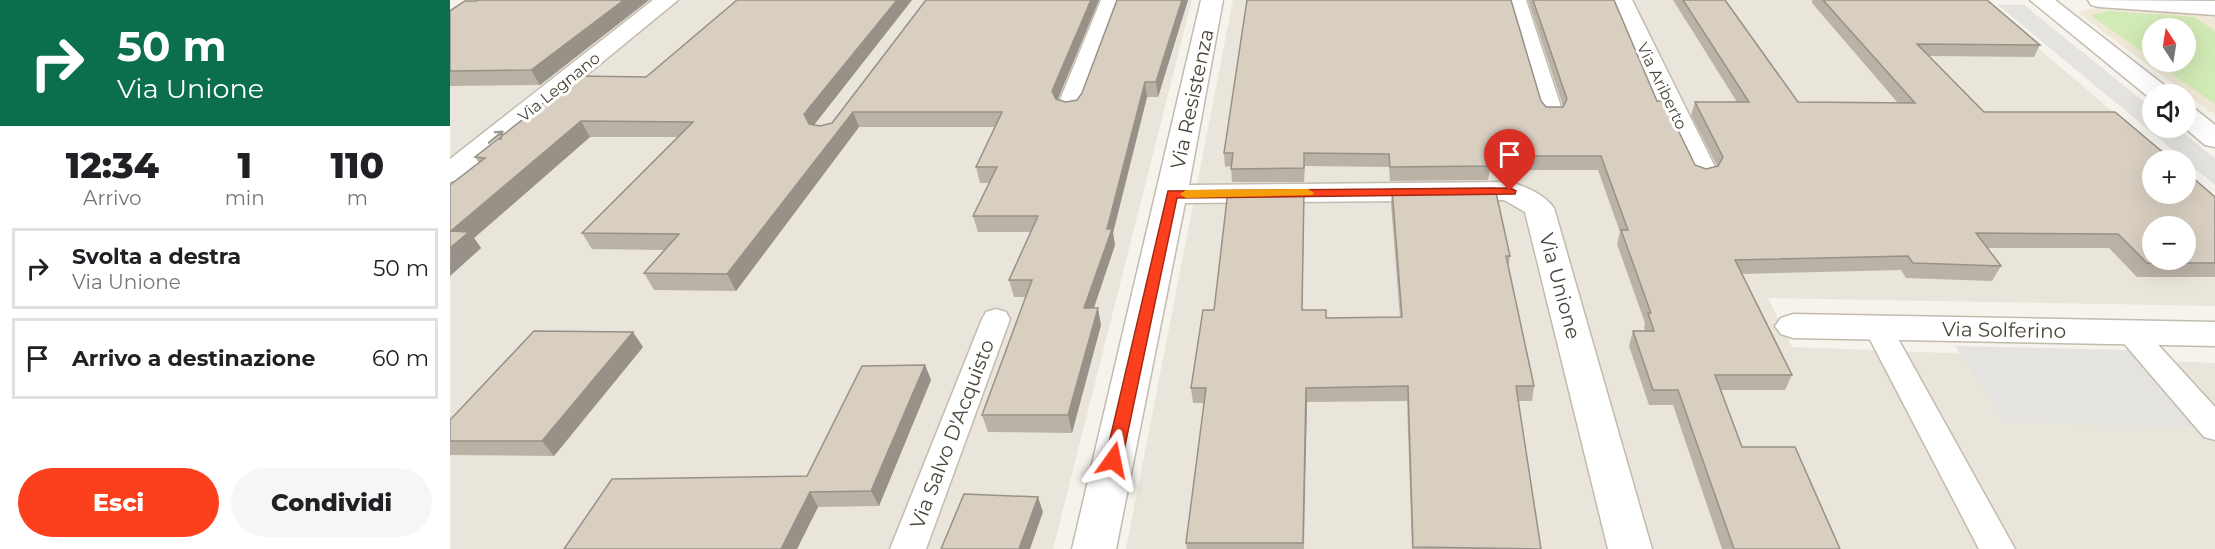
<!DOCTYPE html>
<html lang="it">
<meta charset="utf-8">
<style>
:root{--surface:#fff;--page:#f6f6f6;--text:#202124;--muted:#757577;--line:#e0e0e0;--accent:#fc3f1d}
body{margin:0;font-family:Montserrat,sans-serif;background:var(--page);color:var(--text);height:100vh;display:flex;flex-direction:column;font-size:22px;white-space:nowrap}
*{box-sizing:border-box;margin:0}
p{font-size:20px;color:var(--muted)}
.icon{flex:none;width:33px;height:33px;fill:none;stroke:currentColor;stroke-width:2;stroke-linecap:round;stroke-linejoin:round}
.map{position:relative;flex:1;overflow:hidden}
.drawer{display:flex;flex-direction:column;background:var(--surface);width:450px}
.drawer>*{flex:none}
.top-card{background:#0b6e4f;color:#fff;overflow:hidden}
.needle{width:39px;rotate:348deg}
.fabs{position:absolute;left:1692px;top:18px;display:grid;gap:12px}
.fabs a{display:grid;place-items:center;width:54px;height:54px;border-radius:50%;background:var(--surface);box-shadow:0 6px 24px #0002;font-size:30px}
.pin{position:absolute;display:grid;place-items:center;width:51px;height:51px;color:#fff;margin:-62px -26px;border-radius:50% 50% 50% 0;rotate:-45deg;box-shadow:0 0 6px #0007}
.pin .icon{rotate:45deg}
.me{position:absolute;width:66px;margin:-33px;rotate:12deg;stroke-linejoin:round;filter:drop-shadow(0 0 4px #0008)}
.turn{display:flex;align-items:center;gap:21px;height:126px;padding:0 18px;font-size:27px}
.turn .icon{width:78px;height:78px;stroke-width:2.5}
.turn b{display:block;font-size:42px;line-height:51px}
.eta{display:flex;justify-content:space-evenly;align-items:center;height:102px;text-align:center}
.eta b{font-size:36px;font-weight:800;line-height:42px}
.primary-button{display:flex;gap:12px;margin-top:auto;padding:12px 18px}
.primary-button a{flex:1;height:69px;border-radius:36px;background:var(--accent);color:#fff;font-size:24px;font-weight:800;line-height:69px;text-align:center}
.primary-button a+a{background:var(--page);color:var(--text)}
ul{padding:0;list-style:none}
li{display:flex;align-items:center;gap:18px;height:81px;margin:0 12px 9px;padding:0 6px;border:3px solid var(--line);border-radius:0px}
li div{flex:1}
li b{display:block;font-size:22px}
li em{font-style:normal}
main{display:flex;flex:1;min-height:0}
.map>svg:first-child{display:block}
.residential{fill:#eae5da;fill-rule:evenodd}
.education{fill:#efe8d6;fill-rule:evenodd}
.green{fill:#d2eab5}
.parking{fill:#e5e3e0}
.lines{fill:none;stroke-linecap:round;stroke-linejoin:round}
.lane-casing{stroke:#c2bbae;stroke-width:3}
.street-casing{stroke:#c2bbae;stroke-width:3}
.lane{fill:#fff;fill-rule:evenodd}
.street{fill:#fff;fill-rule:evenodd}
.wall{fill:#bab2a6}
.shaded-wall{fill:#979187}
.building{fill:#d8cfc1;stroke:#979187;stroke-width:1.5;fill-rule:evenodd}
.oneway{stroke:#9c9892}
.route{fill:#fc3f1d;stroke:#a42913;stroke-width:1.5}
.slow{fill:#f59e0b}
.labels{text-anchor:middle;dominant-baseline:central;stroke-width:6;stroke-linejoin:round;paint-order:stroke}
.far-street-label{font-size:16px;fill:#4b4439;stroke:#fff}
.street-label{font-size:20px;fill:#4b4439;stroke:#fff}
</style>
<main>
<section class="drawer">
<div class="top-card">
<div class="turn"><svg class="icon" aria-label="right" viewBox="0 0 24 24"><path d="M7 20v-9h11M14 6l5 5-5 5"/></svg><div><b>50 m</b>Via Unione</div></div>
</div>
<div class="eta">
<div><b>12:34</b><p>Arrivo</p></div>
<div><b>1</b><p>min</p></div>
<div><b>110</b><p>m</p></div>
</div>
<ul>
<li><svg class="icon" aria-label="right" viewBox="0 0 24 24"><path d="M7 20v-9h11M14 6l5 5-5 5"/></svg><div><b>Svolta a destra</b><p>Via Unione</p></div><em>50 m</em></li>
<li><svg class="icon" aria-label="arrive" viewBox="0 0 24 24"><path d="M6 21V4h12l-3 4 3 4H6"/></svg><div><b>Arrivo a destinazione</b></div><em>60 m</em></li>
</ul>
<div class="primary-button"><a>Esci</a><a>Condividi</a></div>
</section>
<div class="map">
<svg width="1765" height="549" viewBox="0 0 1765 549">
<rect width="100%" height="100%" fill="#f6f3ec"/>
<g class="residential">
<path d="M14 0H207L0 165V9Z"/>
<path d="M229 0H742L603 549H0V192Z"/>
<path d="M783 0H1531L1720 160H1702V194H1736L1765 199V306L1318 298 1342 347 1765 363V549H676ZM1702 226H1736V260H1702Z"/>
</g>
<path class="education" d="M1654 7 1765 15V115L1631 15 1629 11ZM1702 28H1736V62H1702Z"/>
<path class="green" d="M1658 11 1744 17 1765 31V104L1705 62H1736V28H1702V59L1641 15Z"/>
<g class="parking">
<path d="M1548 5H1574L1702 108V128H1727L1765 158V185Z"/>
<path d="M1505 346 1680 350 1745 427 1555 423Z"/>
</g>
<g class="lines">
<g class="lane-casing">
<g id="lane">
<path d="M1058 0H1076L1113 113 1110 118 1102 119 1094 118 1091 113Z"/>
<path d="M546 309 556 312 560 319 476 549H440L532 319 536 312Z"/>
<path d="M1428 318 1438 321 1442 328 1565 549H1529L1414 328 1418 321Z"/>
<path d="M1681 323 1691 326 1765 407V440L1754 437 1671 340 1667 333 1671 326Z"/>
</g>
</g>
<g class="street-casing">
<g id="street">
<path d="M203 0H228L10 179 0 182V159Z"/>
<path d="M651 0H673L633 107 629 113 620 115 611 113 607 107Z"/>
<path d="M751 0H773L739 185 1060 182C1075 186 1095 195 1104 208L1202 549H1158L1075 212 1054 200 735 203 666 549H622Z"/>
<path d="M1160 0H1182L1267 171 1263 177 1253 180 1243 177 1239 171Z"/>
<path d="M1580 0H1605L1719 89 1723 94H1702L1701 99Z"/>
<path d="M1638 0 1765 1V15L1649 7 1641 5Z"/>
<path d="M1736 107 1745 109 1765 125V147L1755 145 1735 128Z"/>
<path d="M1343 314 1765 322V346L1343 338 1331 334 1325 326 1331 318Z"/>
</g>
</g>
<use href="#lane" class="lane"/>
<use href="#street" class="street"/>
</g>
<g class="wall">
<path d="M199 0 90 85 0 86V11Z"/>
<path d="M287 0H462L364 125 370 126 382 123 476 0H649L608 99 616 102 627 100 632 93 667 0H738L708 97H697L663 233 665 245 644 308 651 325 622 433 538 432 532 415 576 297H564L559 280 581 232H528L523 216 539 183H530L526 167 545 127H409L286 291 204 290 194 273 214 250 142 249 132 233 228 137H140L24 238 31 248 0 276V185L29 163 25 157 196 77Z"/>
<path d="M1078 0H1164L1207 101 1245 165 1256 169 1267 166 1241 115 1245 102H1287L1223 0H1275L1348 102 1448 103 1362 3V0H1537L1590 45 1584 57 1479 56 1534 112 1765 197V277H1687L1659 248H1537L1551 266 1542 281 1456 278 1451 270 1292 274 1342 375 1335 390H1270L1292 447 1390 549H1272L1223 405H1199L1179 346 1183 331H1195L1194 327 1195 323 1167 244 1170 232 1148 170H1040L1038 180 940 181 939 167 855 166 854 182H782L781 166 775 167 774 153 1091 101 1096 107H1113V106Z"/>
<path d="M942 189 1060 256 1058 268 1084 386 1082 401H1068L1091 549H962L957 401 857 402 854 549H737L736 543 754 403H743L741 388 764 310 854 204 852 310 876 318 950 317 941 203Z"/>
<path d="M193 347 104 456 0 455V420Z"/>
<path d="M475 365 481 380 429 506 368 507 347 549H114L357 476Z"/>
</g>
<g class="shaded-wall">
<path d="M174 0H199L90 85 81 70Z"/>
<path d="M447 0H462L360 130 354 114Z"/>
<path d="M641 0H649L605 106 602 91Z"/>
<path d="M732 0H738L708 97 706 82Z"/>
<path d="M695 82 697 97 663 233 665 245 638 325 634 308Z"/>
<path d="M403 112 409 127 286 291 277 274Z"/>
<path d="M131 121 140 137 24 238 31 248 0 276 1 231Z"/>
<path d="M854 190V204L852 324V310Z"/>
<path d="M648 308 651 325 622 433 618 415Z"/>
<path d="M183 332 193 347 104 456 92 441Z"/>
<path d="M475 365 481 380 429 506 421 491Z"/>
<path d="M856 388 857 402 853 549V543Z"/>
<path d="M360 492 368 507 347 549H331Z"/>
<path d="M588 497 593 512 580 549H569Z"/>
</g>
<g class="building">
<path d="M28 0H174L81 70 0 71V11L15 1H26Z"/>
<path d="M287 0H447L354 114 359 124 370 126 382 123 476 0H641L602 91 606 99 616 102 627 100 632 93 667 0H732L706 82H695L657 229H662L634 308H648L618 415H532L582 280H559L588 216H523L547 167H526L552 112H403L277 274 194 273 229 234 132 233 243 122 131 121 1 231 19 232 0 248V185L35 158 25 157 128 76 196 77Z"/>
<path d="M797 0H1061L1091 101 1096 107H1113L1117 99 1083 0H1164L1207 101H1214L1245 165 1256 169 1268 166 1273 157 1245 102H1299L1233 0H1275L1348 102 1465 103 1373 0H1537L1590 45 1467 44 1534 112H1665L1722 160H1702V194H1736V172L1765 197V263H1697L1668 234 1526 233 1551 266 1463 263 1458 256 1285 260 1342 375H1265L1292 447H1345L1390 549H1284L1228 390H1203L1183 331H1204L1198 313H1201L1171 230H1178L1151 156H1038L1040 166 940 167 939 154 854 153V168L781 169 783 153H774ZM1702 226H1736V260H1702Z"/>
<path d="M1045 188 1060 256H1056L1084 386H1066L1091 549 963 547 958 386 856 388 853 543H736L756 388H741L753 310H764L778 191 854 190 852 310H876V318L952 317 942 189Z"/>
<path d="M84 331 183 332 92 441H0V420Z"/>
<path d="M475 365 421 491 360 492 331 549H114L162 479 357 476 412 366Z"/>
<path d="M514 494 588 497 569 549H491Z"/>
</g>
<defs><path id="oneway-shaft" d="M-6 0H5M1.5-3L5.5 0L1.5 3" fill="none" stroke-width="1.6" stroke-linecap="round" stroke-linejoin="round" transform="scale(1.5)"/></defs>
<use class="oneway" href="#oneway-shaft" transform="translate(46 137) rotate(-39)"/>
<path class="route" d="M1060 188 1066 191 1065 194 727 198 672 460 669 465 663 467 658 465 655 460 718 191Z"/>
<path class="slow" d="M858 189 864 193 862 195 736 198 730 194 736 190Z"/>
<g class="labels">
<g class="far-street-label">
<text transform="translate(1212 86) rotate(64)">Via Ariberto</text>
<text transform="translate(109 87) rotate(-39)">Via Legnano</text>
</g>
<g class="street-label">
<text transform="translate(742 99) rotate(-78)">Via Resistenza</text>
<text transform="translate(1110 286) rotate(75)">Via Unione</text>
<text transform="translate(1554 330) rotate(1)">Via Solferino</text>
<text transform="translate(502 434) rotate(-69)">Via Salvo D'Acquisto</text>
</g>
</g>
</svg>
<div class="fabs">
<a><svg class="needle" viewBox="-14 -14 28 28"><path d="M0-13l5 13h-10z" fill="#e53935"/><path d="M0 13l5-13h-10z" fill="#757577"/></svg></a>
<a><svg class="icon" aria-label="sound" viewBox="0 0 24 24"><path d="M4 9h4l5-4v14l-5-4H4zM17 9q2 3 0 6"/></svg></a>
<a>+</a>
<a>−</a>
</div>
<div class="pin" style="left:1060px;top:191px;background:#d93025"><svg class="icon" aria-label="arrive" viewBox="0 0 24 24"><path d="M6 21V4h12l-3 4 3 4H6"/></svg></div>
<svg class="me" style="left:663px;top:460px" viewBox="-20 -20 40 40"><path d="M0-17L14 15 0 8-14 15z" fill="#fc3f1d" stroke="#fff" stroke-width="4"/></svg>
</div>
</main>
